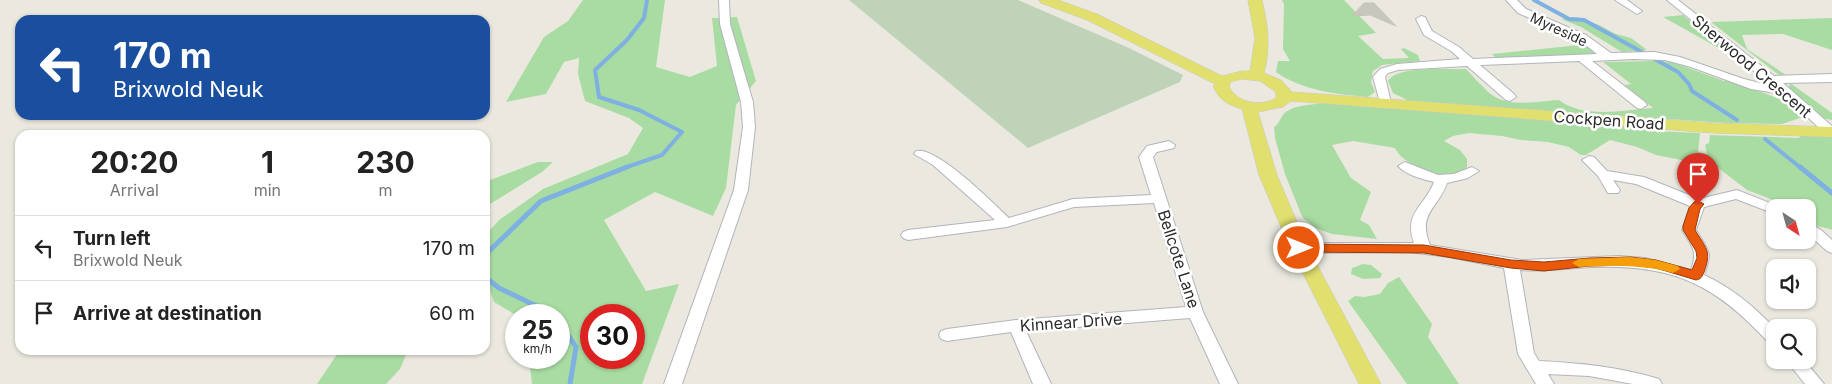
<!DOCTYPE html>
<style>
:root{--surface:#fff;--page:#f2f2f2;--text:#222;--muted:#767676;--line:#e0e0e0}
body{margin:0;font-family:Inter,sans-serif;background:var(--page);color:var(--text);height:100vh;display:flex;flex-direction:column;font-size:19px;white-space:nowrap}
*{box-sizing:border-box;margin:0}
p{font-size:16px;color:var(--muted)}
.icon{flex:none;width:28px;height:28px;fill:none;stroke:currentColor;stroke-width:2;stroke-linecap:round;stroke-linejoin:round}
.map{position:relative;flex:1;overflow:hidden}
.side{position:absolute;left:15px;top:130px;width:475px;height:225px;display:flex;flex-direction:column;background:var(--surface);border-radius:15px;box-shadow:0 1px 4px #0004}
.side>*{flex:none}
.hud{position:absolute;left:15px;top:15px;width:475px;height:105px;border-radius:15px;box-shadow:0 1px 4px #0004;background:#1a4fa0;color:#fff;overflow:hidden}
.needle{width:32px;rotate:144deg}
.fabs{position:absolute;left:1766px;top:199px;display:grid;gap:10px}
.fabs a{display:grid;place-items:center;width:50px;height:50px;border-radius:10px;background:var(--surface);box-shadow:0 1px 4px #0004;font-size:25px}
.speed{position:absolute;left:505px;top:304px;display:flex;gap:10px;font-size:25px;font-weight:700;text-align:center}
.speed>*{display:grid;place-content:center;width:65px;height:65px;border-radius:50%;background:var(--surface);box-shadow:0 1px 4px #0004;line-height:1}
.speed small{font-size:12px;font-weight:400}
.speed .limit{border:8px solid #d22;background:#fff;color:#111}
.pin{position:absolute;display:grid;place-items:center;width:42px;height:42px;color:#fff;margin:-51px -21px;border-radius:50% 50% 50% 0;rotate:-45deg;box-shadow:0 0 5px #0007}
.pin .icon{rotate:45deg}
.me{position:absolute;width:55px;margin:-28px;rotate:90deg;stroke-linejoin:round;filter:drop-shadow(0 0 4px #0008)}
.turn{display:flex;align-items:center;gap:18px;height:105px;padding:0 15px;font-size:22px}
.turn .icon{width:65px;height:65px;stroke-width:2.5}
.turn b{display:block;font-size:35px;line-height:42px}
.eta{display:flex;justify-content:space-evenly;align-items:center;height:85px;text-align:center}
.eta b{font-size:30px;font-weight:700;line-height:35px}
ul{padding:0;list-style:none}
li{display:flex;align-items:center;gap:15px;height:65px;padding:0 15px;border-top:1px solid var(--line)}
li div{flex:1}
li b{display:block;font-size:19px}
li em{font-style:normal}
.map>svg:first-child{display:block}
.green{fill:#a9dca2;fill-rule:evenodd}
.cemetery{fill:#bfd3b8}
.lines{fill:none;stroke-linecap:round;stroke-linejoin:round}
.stream-far1{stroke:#7eb1e1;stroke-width:4}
.stream{stroke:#7eb1e1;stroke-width:5}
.building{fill:#c7c7be;stroke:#c7c5b9}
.minor-casing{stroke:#b3b3bd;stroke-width:2}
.major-casing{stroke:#c8c8c8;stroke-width:1}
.minor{fill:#fff;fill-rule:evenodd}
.major{fill:#e1e06f;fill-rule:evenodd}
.route{fill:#ea580c;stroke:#983908}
.slow{fill:#f59e0b}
.labels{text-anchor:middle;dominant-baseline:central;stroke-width:5;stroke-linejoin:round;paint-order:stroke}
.far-street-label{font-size:14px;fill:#2b2b2b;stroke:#fff}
.street-label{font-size:16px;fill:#2b2b2b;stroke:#fff}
</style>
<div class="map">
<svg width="1832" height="384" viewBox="0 0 1832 384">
<rect width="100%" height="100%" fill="#ebe9df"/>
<g class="green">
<path d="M583 0H665L656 67 690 77 717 66 712 18 737 17 756 81 736 105 726 188 713 216 655 192 604 220 646 291 679 284 642 384H532L529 358H559V315H516L494 302 485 275V236L499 220 543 189 628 154 643 128 629 118 585 101 578 74 579 58 564 62 546 94 506 102 544 37 568 21ZM591 315H634V358H591Z"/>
<path d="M1282 0H1344L1376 33 1358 36 1383 59 1409 58 1401 49 1404 48 1418 55 1420 61 1382 65 1373 71 1371 82 1375 92 1368 97C1336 94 1303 91 1276 72L1278 61H1290L1283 49 1284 4Z"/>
<path d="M1683 15 1727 51H1724L1663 17Z"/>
<path d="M1576 17 1599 25 1616 34 1631 38 1647 50 1622 52 1581 27 1561 19Z"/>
<path d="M1832 18V50L1783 34 1742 35 1747 49 1786 75H1779L1711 22Z"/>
<path d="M1589 44 1601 56 1498 60 1492 54Z"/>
<path d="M1656 61 1672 62 1724 81H1733L1787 102 1803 117 1782 124 1727 123 1411 102 1393 93 1388 81C1397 65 1448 70 1466 69 1474 77 1483 88 1492 95 1510 108 1539 101 1559 100 1583 119 1624 110 1653 108L1624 85 1631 84 1603 62Z"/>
<path d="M1790 83 1832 113V120L1822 118 1788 89Z"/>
<path d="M1330 101 1641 127 1650 131 1700 133 1698 152 1707 154 1705 145 1709 143 1710 135 1799 138 1801 135 1832 136V230C1823 226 1816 228 1808 222V208L1783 207 1773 200 1747 190 1717 167 1656 155 1637 147 1610 140 1586 155H1581L1569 147 1548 142 1521 140 1502 136 1469 133 1453 136 1444 141 1460 150 1467 159V167C1467 167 1462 172 1462 173 1445 182 1402 165 1395 148L1353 141 1332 145 1351 178 1371 192 1360 220 1369 225 1377 239 1332 234 1316 228 1304 219 1301 214 1285 174 1275 138 1274 127C1280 124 1280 116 1286 112 1298 103 1316 106 1330 101Z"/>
<path d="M538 162H553L542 172 485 207V182Z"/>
<path d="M1363 264 1371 265 1382 274 1380 278 1363 279 1351 274 1352 268Z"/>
<path d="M1399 277 1432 324 1428 337 1459 384H1407L1348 301 1355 296 1364 297 1380 294 1388 283Z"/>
<path d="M340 350H408L400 369 386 384H317Z"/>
</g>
<path class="cemetery" d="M849 0H1018L1129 48 1183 75 1180 82 1028 148Z"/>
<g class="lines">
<g class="stream-far1">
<path d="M1534 0 1569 19 1584 20 1678 72 1689 84 1692 91 1737 120"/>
<path d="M1765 139 1801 168"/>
<path d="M624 168 662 155 682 132 639 110 599 97 595 70 627 40 644 18 647 0"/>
</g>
<g class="stream">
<path d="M1800 167 1832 193"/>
<path d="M485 255 541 201 627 167"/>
<path d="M485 277 499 288 555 315"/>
<path d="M559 321 576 347 570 384"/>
</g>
</g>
<path class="building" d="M1364 3H1374L1396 26 1370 15 1352 16Z"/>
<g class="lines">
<g class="minor-casing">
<g id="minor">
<path d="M719 0H729L730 24 753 102 755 127 748 190 682 384H664L734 190 743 127 741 102 720 24Z"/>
<path d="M1506 0H1517L1526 9 1586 35 1611 53 1654 52 1680 57 1744 79 1772 86 1667 0H1678L1774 76 1832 74V82L1783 83 1832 126V136L1827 135 1782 94 1751 89 1691 67 1665 60 1633 59 1592 61 1645 102 1647 105 1641 109 1637 108 1579 61 1480 65 1514 94 1516 97 1510 101 1506 100 1467 66 1398 70 1388 73 1385 77 1391 103 1389 106H1381L1373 77 1380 69 1397 64 1460 59 1451 51 1424 35 1416 19 1421 16 1425 17 1432 31 1459 47 1473 59 1597 54 1578 39 1518 13Z"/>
<path d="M1615 0H1627L1642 11 1637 14Z"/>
<path d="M1169 141 1175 145 1174 148 1157 152 1153 157 1203 312 1238 384H1220L1190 318 1026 331 1051 384H1033L1011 332 947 341 941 339 939 335 941 331 947 329 1016 320 1186 307 1154 203 1074 207 1007 227 908 240 903 238 901 235 903 232 908 230 995 220 933 165 914 154 916 151C937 146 993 203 1009 218L1073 199 1151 195 1139 157 1147 146Z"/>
<path d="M1589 156 1594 157 1607 171 1644 177 1699 199 1737 190 1780 207 1775 208V214L1736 199 1704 207 1696 230C1709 251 1713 251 1704 275 1732 288 1754 306 1775 329V345L1769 343C1715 284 1673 264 1592 267 1568 268 1544 272 1520 270L1534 353 1539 361C1581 363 1619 367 1659 379L1662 384H1633L1589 376 1548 374 1554 384H1536L1518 354 1504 268 1449 257 1409 252 1299 253 1294 251 1292 248 1294 245 1299 243H1414C1403 213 1425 206 1434 182 1422 179 1406 175 1398 166L1405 162 1438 175 1454 174 1472 167 1479 171 1468 178 1447 183C1438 209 1417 213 1430 245L1522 260 1619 256 1645 258 1691 270C1698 251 1692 246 1682 230L1690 206 1636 184 1613 180 1620 190 1618 193H1608L1598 176 1582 160Z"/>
<path d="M1808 223 1821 230 1832 240V253L1827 251 1808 234Z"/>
<path d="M1786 360H1804L1824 384H1805Z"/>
</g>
</g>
<g class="major-casing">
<path id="major" d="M1039 0H1058L1097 14 1222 76 1242 71H1250L1255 38 1248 0H1262C1268 25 1271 48 1264 73L1281 80 1292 92 1713 123 1832 127V137L1713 133 1291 101 1283 107 1258 112 1277 175 1308 248 1381 384H1359L1290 248 1259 175 1242 109C1228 105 1219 100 1213 86L1215 84 1087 20 1041 3ZM1242 79 1260 81 1276 92V98C1261 107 1236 103 1229 86L1231 82Z"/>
</g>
<use href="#minor" class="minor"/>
<use href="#major" class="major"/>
</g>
<path class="route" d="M1698 201 1704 204 1700 209 1695 230C1706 248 1712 251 1704 272 1702 277 1701 279 1696 280L1656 268 1630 265 1590 266 1544 271 1511 268 1424 253 1299 252 1293 248 1299 244 1424 245 1511 260 1544 262 1590 258 1630 257 1656 260 1692 270 1697 258 1696 251 1683 230V226L1689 208 1694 202Z"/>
<path class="slow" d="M1630 257 1656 260 1678 266 1680 269 1673 273C1640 264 1613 266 1579 267L1572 263 1579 259Z"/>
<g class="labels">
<g class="far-street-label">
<text transform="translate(1559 29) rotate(25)">Myreside</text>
</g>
<g class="street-label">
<text transform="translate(1752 66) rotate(40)">Sherwood Crescent</text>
<text transform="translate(1609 120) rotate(4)">Cockpen Road</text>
<text transform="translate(1179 259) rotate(72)">Bellcote Lane</text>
<text transform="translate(1071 322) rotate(-4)">Kinnear Drive</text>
</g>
</g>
</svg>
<div class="fabs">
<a><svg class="needle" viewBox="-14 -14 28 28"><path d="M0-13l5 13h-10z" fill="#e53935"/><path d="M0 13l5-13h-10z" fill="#767676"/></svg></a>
<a><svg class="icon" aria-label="sound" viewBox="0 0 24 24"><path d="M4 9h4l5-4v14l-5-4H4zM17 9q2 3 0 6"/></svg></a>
<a><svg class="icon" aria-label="search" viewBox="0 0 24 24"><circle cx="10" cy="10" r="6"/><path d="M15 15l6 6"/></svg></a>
</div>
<div class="speed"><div>25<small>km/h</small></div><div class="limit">30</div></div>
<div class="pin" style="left:1698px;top:204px;background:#d93025"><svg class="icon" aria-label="arrive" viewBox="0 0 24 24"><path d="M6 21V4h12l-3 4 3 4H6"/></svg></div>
<svg class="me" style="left:1299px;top:248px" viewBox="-20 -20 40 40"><circle r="17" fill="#ea580c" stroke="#fff" stroke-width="3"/><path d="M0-11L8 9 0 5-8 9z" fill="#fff"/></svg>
<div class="hud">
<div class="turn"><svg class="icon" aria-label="left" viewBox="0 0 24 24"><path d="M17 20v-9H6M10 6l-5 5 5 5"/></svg><div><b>170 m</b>Brixwold Neuk</div></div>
</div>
<section class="side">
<div class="eta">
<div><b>20:20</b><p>Arrival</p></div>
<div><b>1</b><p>min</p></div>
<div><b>230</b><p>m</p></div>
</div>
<ul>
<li><svg class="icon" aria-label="left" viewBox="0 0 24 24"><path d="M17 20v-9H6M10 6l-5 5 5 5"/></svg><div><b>Turn left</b><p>Brixwold Neuk</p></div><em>170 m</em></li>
<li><svg class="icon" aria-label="arrive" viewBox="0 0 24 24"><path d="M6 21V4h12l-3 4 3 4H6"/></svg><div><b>Arrive at destination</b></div><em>60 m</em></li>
</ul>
</section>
</div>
